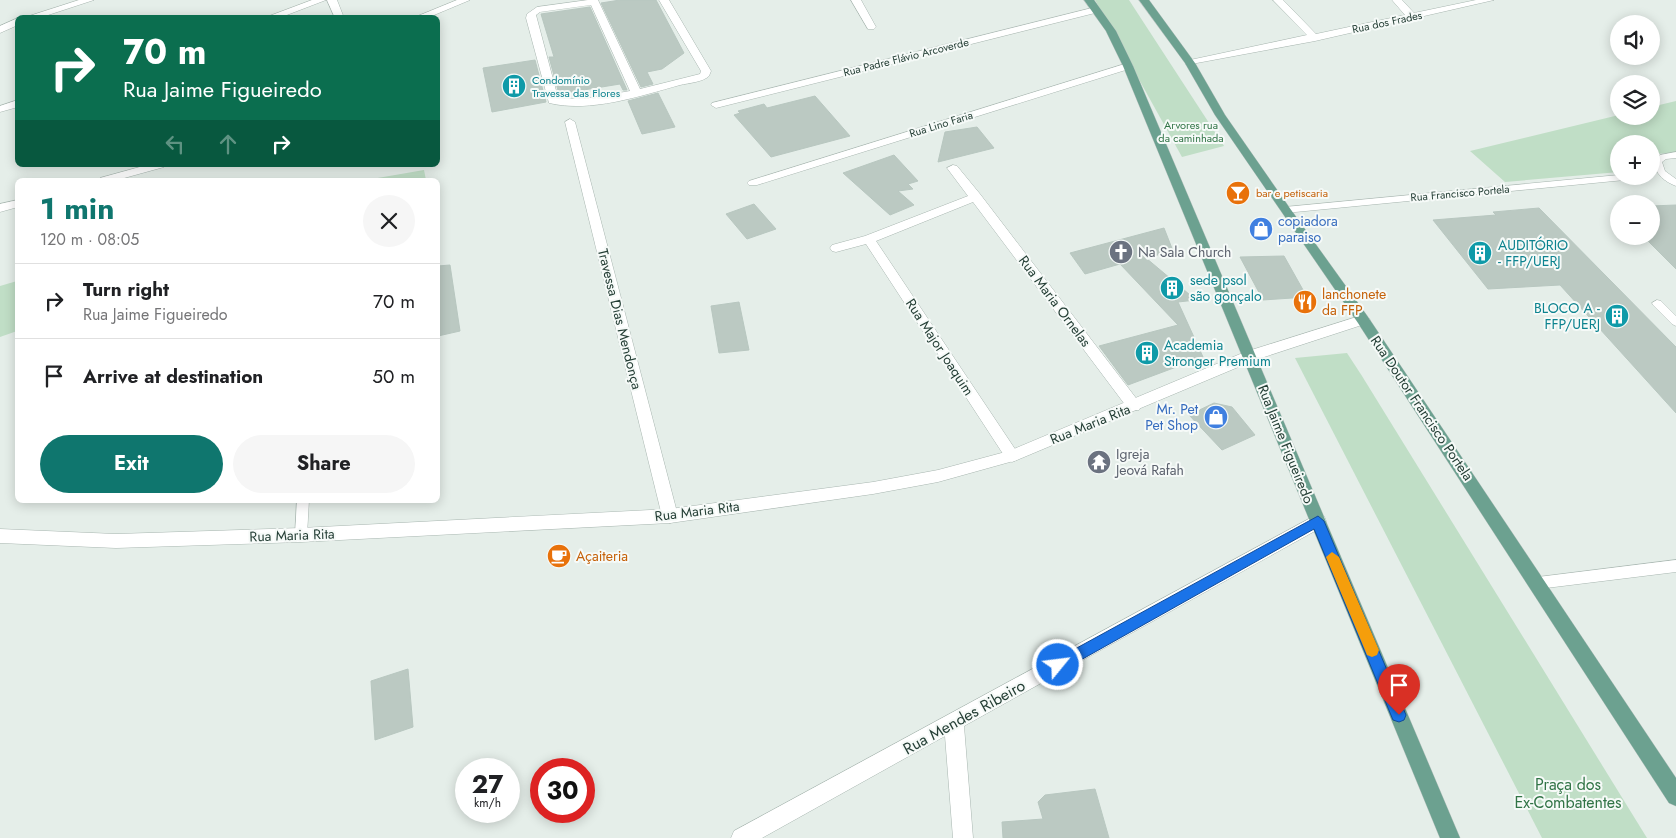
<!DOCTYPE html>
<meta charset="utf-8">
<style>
:root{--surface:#fff;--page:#f6f6f6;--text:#202124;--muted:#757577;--line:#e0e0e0;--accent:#0f766e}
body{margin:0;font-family:Jost,sans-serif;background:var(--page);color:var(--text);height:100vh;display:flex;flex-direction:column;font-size:19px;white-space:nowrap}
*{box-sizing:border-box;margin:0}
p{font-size:16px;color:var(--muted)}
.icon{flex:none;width:28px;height:28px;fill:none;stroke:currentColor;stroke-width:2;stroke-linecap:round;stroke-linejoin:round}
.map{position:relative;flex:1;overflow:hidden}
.drawer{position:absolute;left:15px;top:178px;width:425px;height:325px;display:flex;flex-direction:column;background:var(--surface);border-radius:8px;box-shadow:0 2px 12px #0003}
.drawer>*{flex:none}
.hud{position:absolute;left:15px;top:15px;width:425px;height:152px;border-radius:8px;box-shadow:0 2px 12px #0003;background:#0b6e4f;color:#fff;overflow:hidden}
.tools{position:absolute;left:1610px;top:15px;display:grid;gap:10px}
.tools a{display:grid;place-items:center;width:50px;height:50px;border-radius:50%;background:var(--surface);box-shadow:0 2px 12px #0003;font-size:25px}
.speed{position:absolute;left:455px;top:758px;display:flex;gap:10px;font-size:25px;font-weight:700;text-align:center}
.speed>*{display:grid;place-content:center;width:65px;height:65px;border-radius:50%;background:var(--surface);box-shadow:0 2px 12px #0003;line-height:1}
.speed small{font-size:12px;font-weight:400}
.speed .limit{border:8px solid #d22;background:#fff;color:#111}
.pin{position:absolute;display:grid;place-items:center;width:42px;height:42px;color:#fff;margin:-51px -21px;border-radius:50% 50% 50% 0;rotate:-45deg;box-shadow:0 0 5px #0007}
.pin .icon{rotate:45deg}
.me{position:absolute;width:55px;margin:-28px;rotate:61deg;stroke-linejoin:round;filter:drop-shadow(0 0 4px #0008)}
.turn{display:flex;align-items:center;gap:18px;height:105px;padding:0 25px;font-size:22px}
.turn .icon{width:65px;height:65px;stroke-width:2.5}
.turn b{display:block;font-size:35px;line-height:42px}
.lanes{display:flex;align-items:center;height:48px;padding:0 25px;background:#0003;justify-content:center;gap:25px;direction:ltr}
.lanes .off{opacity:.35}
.round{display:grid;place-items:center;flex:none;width:52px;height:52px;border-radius:26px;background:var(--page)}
.head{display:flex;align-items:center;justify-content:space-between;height:85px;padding:0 25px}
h1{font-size:30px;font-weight:700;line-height:38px;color:var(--accent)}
.button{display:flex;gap:10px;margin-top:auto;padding:10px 25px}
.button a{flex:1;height:58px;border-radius:30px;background:var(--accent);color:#fff;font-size:20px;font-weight:700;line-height:58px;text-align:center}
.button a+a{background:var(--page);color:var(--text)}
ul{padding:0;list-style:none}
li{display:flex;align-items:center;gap:15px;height:75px;padding:0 25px;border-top:1px solid var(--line)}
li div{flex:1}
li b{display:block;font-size:19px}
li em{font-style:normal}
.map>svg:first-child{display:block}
.green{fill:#c0dec6}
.building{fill:#bbc9c2;stroke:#b8c7c0}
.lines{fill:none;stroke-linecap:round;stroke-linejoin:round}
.service-casing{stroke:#a8b6b0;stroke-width:1}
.minor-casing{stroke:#a8b6b0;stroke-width:1}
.tertiary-casing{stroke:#a8b6b0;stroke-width:1}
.primary-casing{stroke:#c2c9c7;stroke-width:1}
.service{fill:#fff;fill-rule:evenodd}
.minor{fill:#fff;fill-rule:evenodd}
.tertiary{fill:#fff;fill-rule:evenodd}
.primary{fill:#6ca190;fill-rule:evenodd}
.route{fill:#1a73e8;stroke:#114b97}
.slow{fill:#f59e0b}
.labels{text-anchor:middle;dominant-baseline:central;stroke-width:4;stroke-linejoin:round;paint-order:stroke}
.far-street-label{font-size:11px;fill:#253f36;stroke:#f6faf8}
.far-culture-label{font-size:11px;fill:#0d838f;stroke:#f6faf8;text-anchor:start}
.far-park-label{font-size:11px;fill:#317446;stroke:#f6faf8}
.far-food-label{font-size:11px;fill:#c56008;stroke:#f6faf8;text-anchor:start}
.shop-label{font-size:14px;fill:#366cbe;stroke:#f6faf8;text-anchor:start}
.culture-label{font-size:14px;fill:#0d838f;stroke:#f6faf8;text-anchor:start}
.worship-label{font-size:14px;fill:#5b616d;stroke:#f6faf8;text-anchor:start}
.food-label{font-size:14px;fill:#c56008;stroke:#f6faf8;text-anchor:start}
.street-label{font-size:14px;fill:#253f36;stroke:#f6faf8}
.near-street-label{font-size:16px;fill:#253f36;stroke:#f6faf8}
.near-park-label{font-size:16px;fill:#317446;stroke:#f6faf8}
</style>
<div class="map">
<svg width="1676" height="838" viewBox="0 0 1676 838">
<rect width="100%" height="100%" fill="#e5eee9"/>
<g class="green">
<path d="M1095 0H1129L1224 146 1182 157Z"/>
<path d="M1676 101V153L1651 154V144H1619V172L1505 182 1470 151 1619 115 1651 116V107Z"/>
<path d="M424 170 426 180H366Z"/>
<path d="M17 281V331L0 337V286Z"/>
<path d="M1347 353 1362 376 1647 838H1542L1295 358Z"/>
</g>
<g class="building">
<path d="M620 0H656L684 53 662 69 647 72 653 84 641 87 601 3Z"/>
<path d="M590 7 627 90H623L620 84 559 94 549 57H554L541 14Z"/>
<path d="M535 60 546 102 492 112 483 68Z"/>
<path d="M658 93 675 127 642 134 628 101Z"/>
<path d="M815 96 850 136 771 157 734 115 740 113 738 111 764 104 767 108Z"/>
<path d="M977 127 994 148 938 162 945 132Z"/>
<path d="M894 155 918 181 908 184 913 189 898 191 914 205 890 215 843 173Z"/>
<path d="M754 204 776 229 747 239 726 214Z"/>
<path d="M1676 205V269L1643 236H1651V206Z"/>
<path d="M1539 208 1676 347V413L1560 285 1488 289 1433 220 1496 215 1493 212Z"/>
<path d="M1164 228 1173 251 1146 258 1196 300 1178 302 1203 357 1128 385 1099 346 1178 325 1120 264 1085 274 1070 253Z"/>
<path d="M1284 256 1307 297 1263 300 1240 257Z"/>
<path d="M450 265 460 331 438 336V266Z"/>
<path d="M739 302 749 350 719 353 711 306Z"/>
<path d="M1214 403 1232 407 1255 435 1222 450 1189 415Z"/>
<path d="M408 669 413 727 375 740 371 681Z"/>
<path d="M1095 789 1109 838H1003L1002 822 1043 819 1038 802 1045 795Z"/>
</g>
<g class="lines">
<g class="service-casing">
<g id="service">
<path d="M1676 152V158L1666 159 1662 162 1665 171 1676 179V186C1665 182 1655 174 1654 162L1660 155Z"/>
<path d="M1619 175 1639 176 1635 179 1285 213 1280 210 1285 207Z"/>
<path d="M1657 300 1661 301 1676 316V326L1672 324 1653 305 1652 303Z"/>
<path d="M297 500H309L307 535 305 539 301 540 297 539 295 535Z"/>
<path d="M1676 560V572L1538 589 1533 587 1532 583 1533 579 1538 577Z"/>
</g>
</g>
<g class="minor-casing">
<g id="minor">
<path d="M79 0H94L39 18H23Z"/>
<path d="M588 0H598L640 89 700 74 701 71 659 0H669L711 71 709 76C703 82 689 83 680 85 640 96 590 113 549 103L526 18 527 14 537 7ZM591 5 630 91 584 99 558 98 536 15 540 12Z"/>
<path d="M851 0H861L876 27 874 29H868Z"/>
<path d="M1273 0H1283L1316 34 1405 15 1392 0H1402L1414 13 1476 0H1494L1315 41 1186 65V61L1190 60 1307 35Z"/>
<path d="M1096 7 1099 8V12L716 108 711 105 712 103Z"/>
<path d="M18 18V25L0 33V26Z"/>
<path d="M1128 63 1133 66 1132 68 757 185H749L747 183 749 181Z"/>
<path d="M570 119 575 122 678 516 676 521 670 523 664 521 662 516 565 122Z"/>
<path d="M147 165H166L164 167 117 180H98L100 178Z"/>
<path d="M953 165 957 166 980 194 1139 402 1141 406 1139 410H1129L973 202 876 241 1017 452 1020 456 1017 460 1012 462 1007 460 866 244 836 252 832 251 830 248 832 245 865 236 968 196 947 168Z"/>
<path d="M18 200V207L0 212V204Z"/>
<path d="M1318 514 1324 516 1326 521 1324 526 964 726 973 838H953L945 736 762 838H731L734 831Z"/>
</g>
</g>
<g class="tertiary-casing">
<g id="tertiary">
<path d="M312 0H326L279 18H264Z"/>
<path d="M327 0H337L344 18H335Z"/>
<path d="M457 0H470L427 18H413Z"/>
<path d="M18 100V107L0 112V106Z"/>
<path d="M1363 315 1368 317 1370 320 1368 323 1255 360 1017 460 938 482 873 494 670 523 301 542 116 548 0 543V529L116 534 301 528 670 509 873 482 938 470 1009 451 1245 352Z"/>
</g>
</g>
<g class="primary-casing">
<g id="primary">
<path d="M1084 0H1094L1116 31 1133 66 1460 838H1440L1123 66 1106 31Z"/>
<path d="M1139 0H1149L1195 63 1225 115 1289 207 1368 317 1676 778V806L1669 803 1358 323 1215 115 1185 63Z"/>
</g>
</g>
<use href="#service" class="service"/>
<use href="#minor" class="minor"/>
<use href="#tertiary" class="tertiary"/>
<use href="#primary" class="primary"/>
</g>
<path class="route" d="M1318 516 1324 521 1406 715 1404 720 1399 722 1393 720 1314 529 1063 670 1058 672 1053 670 1051 665 1053 661Z"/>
<path class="slow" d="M1332 552 1339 557 1379 650 1377 655 1372 657 1367 655 1365 650 1326 557Z"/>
<defs>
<g id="building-disc" transform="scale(1.25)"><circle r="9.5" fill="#0f9aa8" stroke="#f6faf8"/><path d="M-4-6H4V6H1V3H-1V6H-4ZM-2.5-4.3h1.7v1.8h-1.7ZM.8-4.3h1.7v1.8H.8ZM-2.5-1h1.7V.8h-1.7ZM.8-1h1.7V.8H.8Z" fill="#fff"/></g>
<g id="bar-disc" transform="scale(1.25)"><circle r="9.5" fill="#e8710a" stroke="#f6faf8"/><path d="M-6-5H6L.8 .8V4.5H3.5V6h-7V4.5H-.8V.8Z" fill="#fff"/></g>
<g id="shop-disc" transform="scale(1.25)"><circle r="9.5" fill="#3f7fe0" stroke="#f6faf8"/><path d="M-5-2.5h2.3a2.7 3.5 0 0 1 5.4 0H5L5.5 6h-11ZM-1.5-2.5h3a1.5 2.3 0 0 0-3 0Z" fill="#fff"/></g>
<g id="church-disc" transform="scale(1.25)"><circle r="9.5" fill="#6b7280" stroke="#f6faf8"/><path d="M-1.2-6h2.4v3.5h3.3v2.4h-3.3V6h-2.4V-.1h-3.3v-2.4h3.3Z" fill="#fff"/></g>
<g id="restaurant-disc" transform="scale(1.25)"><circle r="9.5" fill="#e8710a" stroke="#f6faf8"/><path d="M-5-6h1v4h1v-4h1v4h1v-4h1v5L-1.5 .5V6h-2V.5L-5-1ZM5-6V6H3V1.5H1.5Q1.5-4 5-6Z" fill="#fff"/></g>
<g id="temple-disc" transform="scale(1.25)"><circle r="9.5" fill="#6b7280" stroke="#f6faf8"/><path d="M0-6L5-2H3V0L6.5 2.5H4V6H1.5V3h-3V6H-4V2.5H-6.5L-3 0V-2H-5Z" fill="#fff"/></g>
<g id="cafe-disc" transform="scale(1.25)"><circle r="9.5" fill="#e8710a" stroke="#f6faf8"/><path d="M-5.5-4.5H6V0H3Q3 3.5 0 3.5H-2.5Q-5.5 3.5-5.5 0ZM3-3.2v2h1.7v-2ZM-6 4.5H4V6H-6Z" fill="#fff"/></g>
</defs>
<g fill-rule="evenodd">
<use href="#building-disc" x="514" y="86"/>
<use href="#bar-disc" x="1238" y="193"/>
<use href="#shop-disc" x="1261" y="229"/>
<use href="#church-disc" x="1121" y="252"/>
<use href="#building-disc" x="1480" y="253"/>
<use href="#building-disc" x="1172" y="288"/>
<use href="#restaurant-disc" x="1305" y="302"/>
<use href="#building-disc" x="1617" y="316"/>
<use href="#building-disc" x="1147" y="353"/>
<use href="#shop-disc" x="1216" y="417"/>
<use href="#temple-disc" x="1099" y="462"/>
<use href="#cafe-disc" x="559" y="556"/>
</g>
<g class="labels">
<g class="far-street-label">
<text transform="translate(1387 22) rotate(-12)">Rua dos Frades</text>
<text transform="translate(906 57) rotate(-14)">Rua Padre Flávio Arcoverde</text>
<text transform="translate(941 124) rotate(-17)">Rua Lino Faria</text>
<text transform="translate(1460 193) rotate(-5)">Rua Francisco Portela</text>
</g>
<g class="far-culture-label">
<text x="532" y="80">Condomínio<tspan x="532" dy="13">Travessa das Flores</tspan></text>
</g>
<g class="far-park-label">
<text x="1191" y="125">Arvores rua<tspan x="1191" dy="13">da caminhada</tspan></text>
</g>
<g class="far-food-label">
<text x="1256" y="193">bar e petiscaria</text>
</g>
<g class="shop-label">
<text x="1278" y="221">copiadora<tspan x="1278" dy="16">paraiso</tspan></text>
<text x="1198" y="409" text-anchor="end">Mr. Pet<tspan x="1198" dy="16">Pet Shop</tspan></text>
</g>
<g class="culture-label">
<text x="1498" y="245">AUDITÓRIO<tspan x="1498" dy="16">- FFP/UERJ</tspan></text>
<text x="1190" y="280">sede psol<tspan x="1190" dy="16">são gonçalo</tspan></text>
<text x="1600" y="308" text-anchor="end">BLOCO A -<tspan x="1600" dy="16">FFP/UERJ</tspan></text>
<text x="1164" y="345">Academia<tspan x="1164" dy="16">Stronger Premium</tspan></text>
</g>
<g class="worship-label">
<text x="1138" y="252">Na Sala Church</text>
<text x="1116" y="454">Igreja<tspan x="1116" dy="16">Jeová Rafah</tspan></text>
</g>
<g class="food-label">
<text x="1322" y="294">lanchonete<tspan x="1322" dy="16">da FFP</tspan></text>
<text x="576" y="556">Açaiteria</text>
</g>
<g class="street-label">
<text transform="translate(1055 301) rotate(53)">Rua Maria Ornelas</text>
<text transform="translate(620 319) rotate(76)">Travessa Dias Mendonça</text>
<text transform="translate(940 347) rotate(57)">Rua Major Joaquim</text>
<text transform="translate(1422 408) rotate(56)">Rua Doutor Francisco Portela</text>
<text transform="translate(1090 424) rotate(-22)">Rua Maria Rita</text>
<text transform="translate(1286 444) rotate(68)">Rua Jaime Figueiredo</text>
<text transform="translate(697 511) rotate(-7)">Rua Maria Rita</text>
<text transform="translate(292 535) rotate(-2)">Rua Maria Rita</text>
</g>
<g class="near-street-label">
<text transform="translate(964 717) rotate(-29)">Rua Mendes Ribeiro</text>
</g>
<g class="near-park-label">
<text x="1568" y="784">Praça dos<tspan x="1568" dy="18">Ex-Combatentes</tspan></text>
</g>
</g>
</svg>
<div class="tools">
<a><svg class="icon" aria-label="sound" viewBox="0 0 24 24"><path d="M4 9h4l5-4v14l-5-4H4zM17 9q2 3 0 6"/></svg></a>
<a><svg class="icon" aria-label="layers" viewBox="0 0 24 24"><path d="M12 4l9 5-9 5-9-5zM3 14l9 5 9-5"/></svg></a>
<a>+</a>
<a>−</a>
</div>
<div class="speed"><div>27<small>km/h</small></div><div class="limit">30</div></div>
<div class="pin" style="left:1399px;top:715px;background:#d93025"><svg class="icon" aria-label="arrive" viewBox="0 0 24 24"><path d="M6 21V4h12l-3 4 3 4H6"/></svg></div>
<svg class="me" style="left:1058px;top:665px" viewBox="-20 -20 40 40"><circle r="17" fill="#1a73e8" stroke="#fff" stroke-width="3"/><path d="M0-11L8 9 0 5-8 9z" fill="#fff"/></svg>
<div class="hud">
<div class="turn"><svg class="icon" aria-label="right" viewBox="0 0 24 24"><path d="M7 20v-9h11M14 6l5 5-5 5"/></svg><div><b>70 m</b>Rua Jaime Figueiredo</div></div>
<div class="lanes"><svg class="icon off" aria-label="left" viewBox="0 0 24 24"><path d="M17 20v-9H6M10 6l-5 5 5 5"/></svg><svg class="icon off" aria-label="ahead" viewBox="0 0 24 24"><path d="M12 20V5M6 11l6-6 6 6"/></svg><svg class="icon" aria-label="right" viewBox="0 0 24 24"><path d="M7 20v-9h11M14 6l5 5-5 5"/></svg></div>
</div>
<section class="drawer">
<div class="head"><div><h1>1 min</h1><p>120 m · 08:05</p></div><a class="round"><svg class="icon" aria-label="close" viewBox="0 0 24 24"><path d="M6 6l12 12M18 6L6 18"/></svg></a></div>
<ul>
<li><svg class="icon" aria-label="right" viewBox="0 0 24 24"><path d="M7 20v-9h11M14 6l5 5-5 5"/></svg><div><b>Turn right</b><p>Rua Jaime Figueiredo</p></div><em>70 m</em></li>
<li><svg class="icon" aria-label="arrive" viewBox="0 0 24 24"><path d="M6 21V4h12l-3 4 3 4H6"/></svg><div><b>Arrive at destination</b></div><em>50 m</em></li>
</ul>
<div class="button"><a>Exit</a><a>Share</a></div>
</section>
</div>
